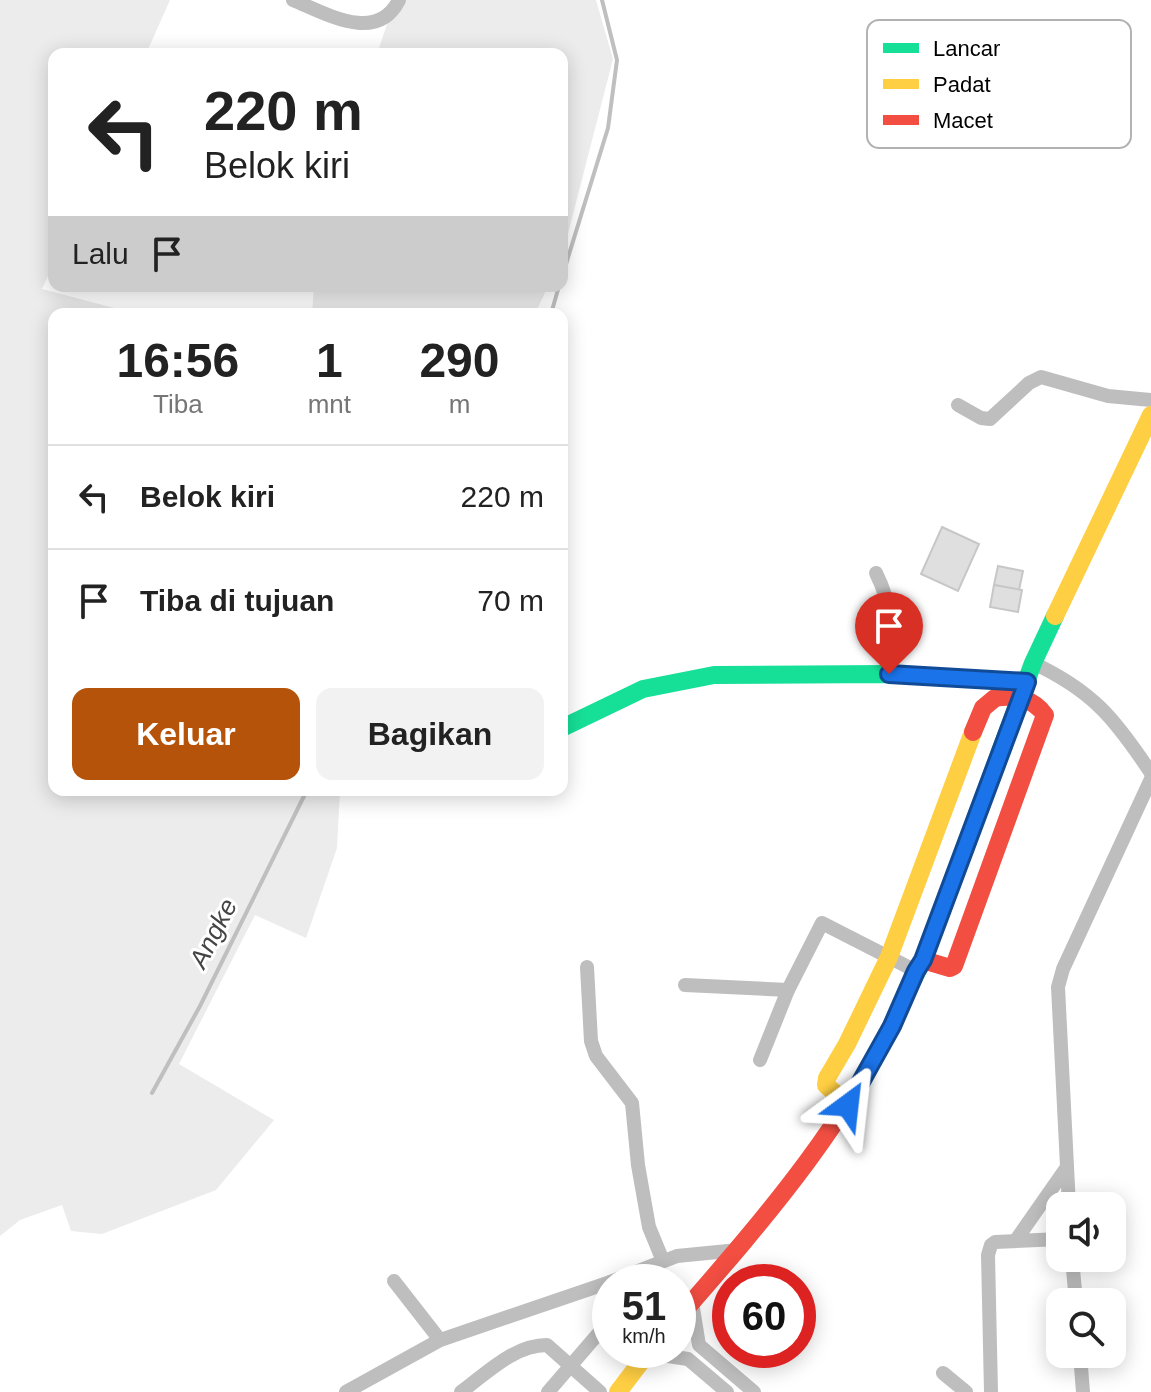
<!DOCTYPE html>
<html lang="id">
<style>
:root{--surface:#fff;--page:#f2f2f2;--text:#222;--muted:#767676;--line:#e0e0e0;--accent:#b45309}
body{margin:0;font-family:Arial,sans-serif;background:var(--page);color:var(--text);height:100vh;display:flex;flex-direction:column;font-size:30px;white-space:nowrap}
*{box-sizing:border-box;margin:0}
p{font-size:26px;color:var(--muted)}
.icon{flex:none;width:44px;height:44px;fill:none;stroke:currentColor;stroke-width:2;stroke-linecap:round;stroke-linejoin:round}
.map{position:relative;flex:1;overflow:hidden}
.sheet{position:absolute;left:48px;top:308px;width:520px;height:488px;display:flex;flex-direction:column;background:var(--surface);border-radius:16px;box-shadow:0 4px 20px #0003}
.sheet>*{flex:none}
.hud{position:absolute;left:48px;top:48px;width:520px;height:244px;border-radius:16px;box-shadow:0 4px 20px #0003;background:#fff;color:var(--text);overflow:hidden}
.tools{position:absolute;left:1046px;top:1192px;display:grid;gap:16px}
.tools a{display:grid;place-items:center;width:80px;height:80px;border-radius:16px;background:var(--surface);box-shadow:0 4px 20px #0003;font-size:40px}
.speed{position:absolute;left:592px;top:1264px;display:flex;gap:16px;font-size:40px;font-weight:700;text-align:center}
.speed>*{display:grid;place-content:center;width:104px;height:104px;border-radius:50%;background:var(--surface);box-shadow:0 4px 20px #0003;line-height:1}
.speed small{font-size:20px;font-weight:400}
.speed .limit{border:12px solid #d22;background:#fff;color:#111}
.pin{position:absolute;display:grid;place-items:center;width:68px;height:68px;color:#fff;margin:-82px -34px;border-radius:50% 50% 50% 0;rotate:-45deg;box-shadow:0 0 8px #0007}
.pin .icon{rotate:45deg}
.me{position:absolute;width:88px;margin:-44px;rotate:30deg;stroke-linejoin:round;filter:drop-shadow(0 0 6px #0008)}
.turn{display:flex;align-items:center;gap:28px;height:168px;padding:0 24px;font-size:36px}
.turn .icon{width:104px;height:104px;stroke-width:2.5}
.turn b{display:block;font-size:56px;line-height:68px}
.then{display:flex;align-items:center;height:76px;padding:0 24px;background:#0003;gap:16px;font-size:30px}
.eta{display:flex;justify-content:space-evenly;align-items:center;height:136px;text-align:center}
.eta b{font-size:48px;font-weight:800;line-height:56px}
.primary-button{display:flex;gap:16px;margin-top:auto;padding:16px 24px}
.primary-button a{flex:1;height:92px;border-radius:16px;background:var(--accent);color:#fff;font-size:32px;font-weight:800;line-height:92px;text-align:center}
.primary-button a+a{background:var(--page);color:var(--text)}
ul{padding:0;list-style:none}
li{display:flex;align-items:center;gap:24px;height:104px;padding:0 24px;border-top:2px solid var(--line)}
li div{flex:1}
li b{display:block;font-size:30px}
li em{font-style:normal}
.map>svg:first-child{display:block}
.green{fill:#ececec}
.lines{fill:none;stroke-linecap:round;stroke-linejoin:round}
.stream{stroke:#bfbfbf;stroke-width:4}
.building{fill:#dfdfdf;stroke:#c7c7c7;stroke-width:2}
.street{stroke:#bebebe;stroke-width:14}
.fast{stroke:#16e098;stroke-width:18}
.slow{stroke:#ffcf43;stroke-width:18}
.jam{stroke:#f24e42;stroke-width:18}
.route-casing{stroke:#114b97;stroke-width:20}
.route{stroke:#1a73e8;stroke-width:14}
.labels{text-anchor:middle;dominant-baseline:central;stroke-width:6;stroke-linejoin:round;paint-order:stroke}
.water-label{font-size:26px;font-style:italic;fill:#444;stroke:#fff}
.key{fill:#fff;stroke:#b2b2b2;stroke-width:2}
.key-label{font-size:22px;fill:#000}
</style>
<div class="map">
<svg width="1151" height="1392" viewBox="0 0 1151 1392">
<rect width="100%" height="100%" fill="#fff"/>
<g class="green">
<path d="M0 0H170L146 54H54V263L42 289 137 314H54V790H340L337 848 306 938 255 915 179 1064 274 1120 216 1190 102 1234 71 1231 62 1205 20 1220 0 1236Z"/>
<path d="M395 0H596L613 59 562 257V54H377Z"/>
<path d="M314 286H548L535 314H312Z"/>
</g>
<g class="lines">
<g class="stream">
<path d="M562 277 608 128 617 60 602 0"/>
<path d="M551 314 559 286"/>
<path d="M152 1093 200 1006 307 790"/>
</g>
</g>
<g class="building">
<path d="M942 527 979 544 958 591 921 574Z"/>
<path d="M998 566 1023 571 1019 590 994 585Z"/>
<path d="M994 585 1022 590 1018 612 990 607Z"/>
</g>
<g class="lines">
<g class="street">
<path d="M293 0C327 14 377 44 399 0"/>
<path d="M958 405 981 418 990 419 1029 383 1041 377 1108 396 1151 400"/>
<path d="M876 573C893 607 894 636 889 674"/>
<path d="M1033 663C1093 691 1115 719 1151 773"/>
<path d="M587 967 591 1041 596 1056 632 1103 638 1165 649 1227 663 1261"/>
<path d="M685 985 788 990"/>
<path d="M760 1060 788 990 822 923 916 971"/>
<path d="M1069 1206 1058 987 1063 969 1151 779"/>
<path d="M1016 1240 1067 1167"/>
<path d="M1072 1258 1076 1302"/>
<path d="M394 1281 440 1340"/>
<path d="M610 1282 677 1256 738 1250"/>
<path d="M692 1302 699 1345 754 1392"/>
<path d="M648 1353 688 1359 727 1392"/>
<path d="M1080 1354 1083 1392"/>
<path d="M943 1373 966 1392"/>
<path d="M346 1392 440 1340 610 1282"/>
<path d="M461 1392C487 1373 514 1345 547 1345L600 1392"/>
<path d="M548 1392 610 1320"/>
<path d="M991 1392 988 1255 991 1245 995 1242 1060 1239"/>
</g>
<g class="fast">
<path d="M562 728 643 689 714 675 889 674 1027 682"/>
<path d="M909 987 923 960 1033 663 1055 616"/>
</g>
<g class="slow">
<path d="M1055 616 1151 415"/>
<path d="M848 1105 826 1085 827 1078 847 1044 889 957 973 732"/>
<path d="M618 1392 650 1350"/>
</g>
<g class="jam">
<path d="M923 960 950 968 954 966 1045 715C1034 699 1014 694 995 698L983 708 973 732"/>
<path d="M678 1318C767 1216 856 1114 909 987"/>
</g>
</g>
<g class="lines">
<g class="route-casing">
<path id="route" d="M848 1105 892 1026 916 971 923 960 1027 682 889 674"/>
</g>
<use href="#route" class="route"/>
</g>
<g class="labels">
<g class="water-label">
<text transform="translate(213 933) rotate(-63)">Angke</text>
</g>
</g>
<rect x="867" y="20" width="264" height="128" rx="12" class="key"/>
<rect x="883" y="43" width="36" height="10" fill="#16e098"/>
<rect x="883" y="79" width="36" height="10" fill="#ffcf43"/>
<rect x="883" y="115" width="36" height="10" fill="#f24e42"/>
<g class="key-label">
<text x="933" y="56">Lancar</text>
<text x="933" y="92">Padat</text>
<text x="933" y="128">Macet</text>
</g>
</svg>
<div class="tools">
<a><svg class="icon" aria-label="sound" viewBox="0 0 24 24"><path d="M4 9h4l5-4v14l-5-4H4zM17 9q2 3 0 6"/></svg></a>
<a><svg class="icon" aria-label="search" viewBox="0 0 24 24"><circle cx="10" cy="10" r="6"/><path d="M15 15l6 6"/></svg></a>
</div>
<div class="speed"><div>51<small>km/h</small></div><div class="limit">60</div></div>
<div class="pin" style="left:889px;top:674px;background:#d93025"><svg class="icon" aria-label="arrive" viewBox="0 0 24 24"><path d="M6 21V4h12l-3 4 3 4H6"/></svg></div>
<svg class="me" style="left:848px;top:1105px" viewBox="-20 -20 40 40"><path d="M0-17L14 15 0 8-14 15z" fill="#1a73e8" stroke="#fff" stroke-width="4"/></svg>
<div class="hud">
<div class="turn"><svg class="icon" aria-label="left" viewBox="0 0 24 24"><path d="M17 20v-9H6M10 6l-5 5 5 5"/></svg><div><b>220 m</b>Belok kiri</div></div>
<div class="then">Lalu<svg class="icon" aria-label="arrive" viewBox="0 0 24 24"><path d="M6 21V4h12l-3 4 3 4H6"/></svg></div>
</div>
<section class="sheet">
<div class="eta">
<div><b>16:56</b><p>Tiba</p></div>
<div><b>1</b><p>mnt</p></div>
<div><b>290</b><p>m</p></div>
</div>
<ul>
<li><svg class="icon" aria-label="left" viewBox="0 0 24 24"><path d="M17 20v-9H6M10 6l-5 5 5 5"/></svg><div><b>Belok kiri</b></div><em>220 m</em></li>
<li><svg class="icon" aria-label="arrive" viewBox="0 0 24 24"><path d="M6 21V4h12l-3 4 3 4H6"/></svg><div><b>Tiba di tujuan</b></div><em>70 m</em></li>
</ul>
<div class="primary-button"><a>Keluar</a><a>Bagikan</a></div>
</section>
</div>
